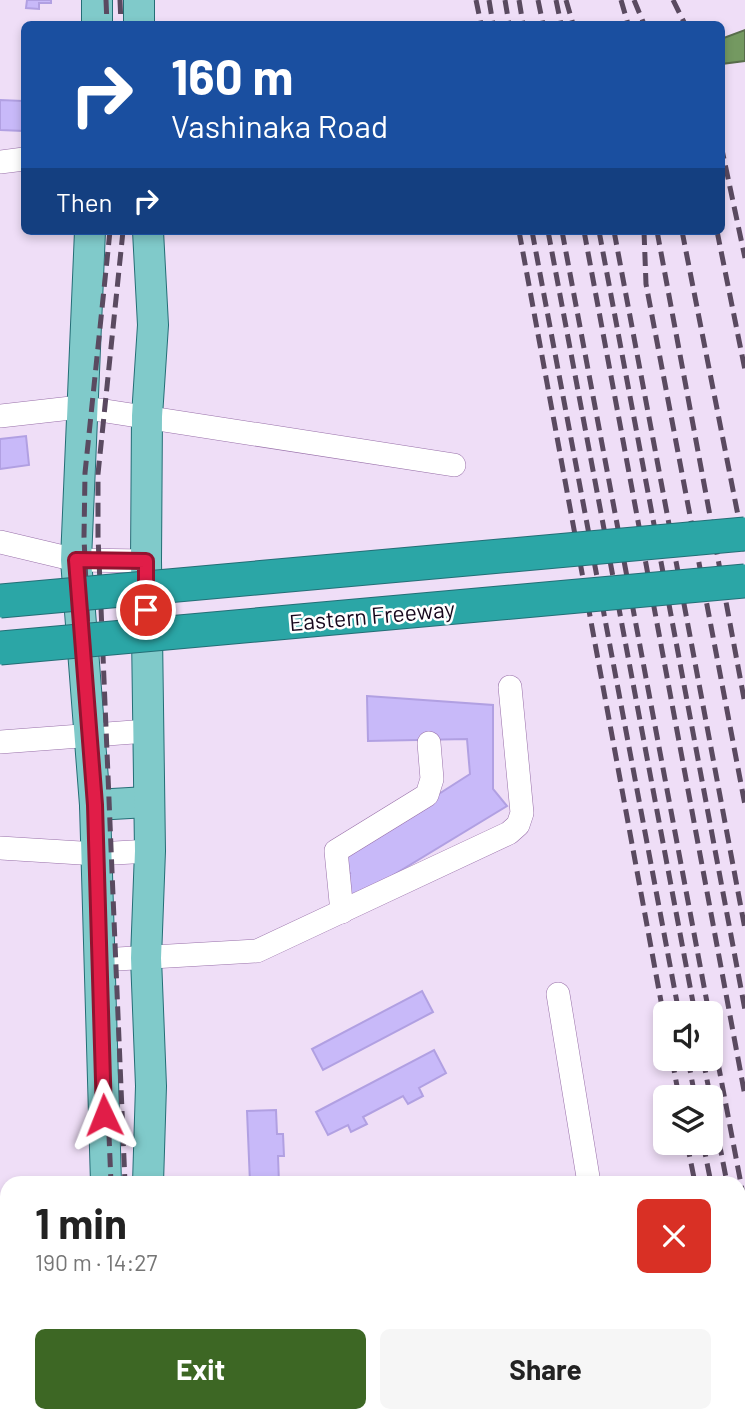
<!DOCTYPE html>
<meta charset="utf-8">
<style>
:root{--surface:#fff;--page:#f6f6f6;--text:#222;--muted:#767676;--accent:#3d6724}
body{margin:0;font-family:Barlow,sans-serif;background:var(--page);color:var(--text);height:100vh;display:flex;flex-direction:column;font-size:26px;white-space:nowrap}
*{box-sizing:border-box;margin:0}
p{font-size:23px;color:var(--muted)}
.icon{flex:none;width:38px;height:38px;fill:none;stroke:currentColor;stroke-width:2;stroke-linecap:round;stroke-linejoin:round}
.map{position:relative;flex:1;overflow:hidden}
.drawer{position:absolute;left:0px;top:1176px;width:746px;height:247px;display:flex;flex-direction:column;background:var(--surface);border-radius:21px 21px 0 0;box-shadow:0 4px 10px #0003}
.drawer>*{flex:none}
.hud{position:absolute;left:21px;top:21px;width:704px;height:214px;border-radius:10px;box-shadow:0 4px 10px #0003;background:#1a4fa0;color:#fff;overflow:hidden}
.buttons{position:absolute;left:653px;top:1001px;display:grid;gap:14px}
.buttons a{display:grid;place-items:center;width:70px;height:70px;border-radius:10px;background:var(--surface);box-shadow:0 4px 10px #0003;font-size:35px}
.pin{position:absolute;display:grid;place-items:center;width:60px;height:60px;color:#fff;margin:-30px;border:4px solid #fff;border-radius:50%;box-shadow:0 2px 7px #0007}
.me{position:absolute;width:77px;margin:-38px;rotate:358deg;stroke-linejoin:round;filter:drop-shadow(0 0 5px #0008)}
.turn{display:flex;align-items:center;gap:24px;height:147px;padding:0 35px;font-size:32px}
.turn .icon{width:91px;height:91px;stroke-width:2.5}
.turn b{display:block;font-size:49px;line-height:60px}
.then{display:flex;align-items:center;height:66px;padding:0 35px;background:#0003;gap:14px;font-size:26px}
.round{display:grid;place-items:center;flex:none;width:74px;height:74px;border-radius:10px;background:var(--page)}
.head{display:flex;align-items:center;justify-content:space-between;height:119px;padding:0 35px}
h1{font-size:42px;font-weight:700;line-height:52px}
.action{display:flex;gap:14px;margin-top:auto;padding:14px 35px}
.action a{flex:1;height:80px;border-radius:10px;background:var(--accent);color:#fff;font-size:28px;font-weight:700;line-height:80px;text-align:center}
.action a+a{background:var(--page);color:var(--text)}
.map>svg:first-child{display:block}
.water{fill:#749961;stroke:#586d4c;stroke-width:2}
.building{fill:#c8b9f9;stroke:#b1a0e2;stroke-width:2}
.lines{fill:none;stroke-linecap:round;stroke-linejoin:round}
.minor-casing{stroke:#9870a9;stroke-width:24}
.major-casing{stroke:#246e76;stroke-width:32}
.minor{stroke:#fff;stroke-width:23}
.major{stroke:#80caca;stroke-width:30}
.rail{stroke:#5a4a60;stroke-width:5;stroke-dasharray:14 7;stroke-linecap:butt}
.highway-bridge-casing{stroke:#246e76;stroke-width:35;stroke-linecap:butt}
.highway-bridge{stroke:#2ba6a6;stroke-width:33}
.route-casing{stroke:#92132f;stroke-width:18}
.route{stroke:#e11d48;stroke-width:12}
.labels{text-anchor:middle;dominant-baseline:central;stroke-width:5;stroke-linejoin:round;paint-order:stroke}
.street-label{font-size:23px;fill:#16071c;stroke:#fff}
</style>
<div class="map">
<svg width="745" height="1422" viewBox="0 0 745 1422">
<rect width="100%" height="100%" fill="#efdef7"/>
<path class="water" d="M745 30V61L721 64V39Z"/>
<g class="building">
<path d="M27 0H51V3H39V9L26 8Z"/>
<path d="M24 78V147V131L0 130V100L23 101Z"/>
<path d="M26 436 29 465 0 469V439Z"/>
<path d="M367 696 493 705V789L507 806 352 900 342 879 350 873 337 859 470 774 467 739 368 741Z"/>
<path d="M422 991 433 1012 323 1070 312 1049Z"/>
<path d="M434 1050 446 1073 419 1088 423 1096 408 1104 403 1096 363 1117 367 1124 351 1132 348 1125 328 1135 316 1112Z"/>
<path d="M276 1110 277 1134H283L284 1156H278L279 1183H250L247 1111Z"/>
<path d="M0 1366 7 1369V1416H84V1422H0Z"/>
</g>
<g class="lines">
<g class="minor-casing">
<g id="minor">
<path d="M0 162 24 159"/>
<path d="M0 416 80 407 454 465"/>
<path d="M0 542 76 560 146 561"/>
<path d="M0 742 147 731"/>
<path d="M0 848 97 854 150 851"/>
<path d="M342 912 336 851 427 795 432 779 429 743"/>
<path d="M100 960 257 951 509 833 518 825 522 813 510 687"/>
<path d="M558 994 589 1183"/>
<path d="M0 1350 7 1353"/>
<path d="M279 1422 307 1416"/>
</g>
</g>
<g class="major-casing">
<g id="major">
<path d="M97 0V24"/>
<path d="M139 0V24"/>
<path d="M90 231 76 560 95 805 106 1183"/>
<path d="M95 805 147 802"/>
<path d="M148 1183 151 1086 146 958 150 851 146 561 147 416 153 325 148 231"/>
<path d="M115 1416V1422"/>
<path d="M151 1416V1422"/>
</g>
</g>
<use href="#minor" class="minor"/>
<use href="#major" class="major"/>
<g class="rail">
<path d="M106 0 107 24"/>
<path d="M120 0 121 24"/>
<path d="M476 0 481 24"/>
<path d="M489 0 493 24"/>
<path d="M505 0 509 24"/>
<path d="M519 0 523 24"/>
<path d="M538 0 543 24"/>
<path d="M556 0 561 24"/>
<path d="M566 0 573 24"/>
<path d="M621 0 628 24"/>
<path d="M634 0 644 24"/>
<path d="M673 0 685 24"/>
<path d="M721 145 745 258"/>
<path d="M110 231 85 473 84 537 111 1183"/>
<path d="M123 231 98 474V536L125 1183"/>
<path d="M519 231 665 1023"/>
<path d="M532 231 679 1013"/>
<path d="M548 231 695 1013"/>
<path d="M562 231 709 1013"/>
<path d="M584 231 745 1096"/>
<path d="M599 231 745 1010"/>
<path d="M614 231 745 929"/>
<path d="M644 231 646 284 745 805"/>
<path d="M657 231 745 704"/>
<path d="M682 231 745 551"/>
<path d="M717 231 745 370"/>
<path d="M710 1021 745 1205"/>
<path d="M672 1059 679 1097"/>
<path d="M688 1059 695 1097"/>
<path d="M703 1059 727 1183"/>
<path d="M687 1143 695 1183"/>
<path d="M703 1143 711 1183"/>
<path d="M738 1245 745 1280"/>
<path d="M738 1329 745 1364"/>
<path d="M121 1416V1422"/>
<path d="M135 1416 136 1422"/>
<path d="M738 1416 739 1422"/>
</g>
<g class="highway-bridge-casing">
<g id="highway-bridge">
<path d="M0 601 745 534"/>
<path d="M0 648 745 581"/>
</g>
</g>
<use href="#highway-bridge" class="highway-bridge"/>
</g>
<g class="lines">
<g class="route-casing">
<path id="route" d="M104 1115 95 805 76 560 146 561V610"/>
</g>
<use href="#route" class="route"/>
</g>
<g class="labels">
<g class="street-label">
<text transform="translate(372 615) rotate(-5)">Eastern Freeway</text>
</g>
</g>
</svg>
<div class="buttons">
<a><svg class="icon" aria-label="sound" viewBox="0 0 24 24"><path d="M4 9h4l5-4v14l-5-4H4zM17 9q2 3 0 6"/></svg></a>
<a><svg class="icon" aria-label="layers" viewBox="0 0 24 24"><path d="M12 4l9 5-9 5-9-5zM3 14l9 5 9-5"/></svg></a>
</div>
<div class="pin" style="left:146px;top:610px;background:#d93025"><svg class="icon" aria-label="arrive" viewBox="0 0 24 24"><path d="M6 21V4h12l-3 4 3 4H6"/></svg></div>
<svg class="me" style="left:104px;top:1115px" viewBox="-20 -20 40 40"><path d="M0-17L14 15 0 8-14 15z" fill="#e11d48" stroke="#fff" stroke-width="4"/></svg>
<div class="hud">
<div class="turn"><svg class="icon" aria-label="right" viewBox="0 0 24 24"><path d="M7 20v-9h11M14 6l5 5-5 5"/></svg><div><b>160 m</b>Vashinaka Road</div></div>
<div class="then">Then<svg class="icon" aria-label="right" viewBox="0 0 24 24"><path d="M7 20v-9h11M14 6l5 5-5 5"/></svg></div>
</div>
<section class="drawer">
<div class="head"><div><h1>1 min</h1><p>190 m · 14:27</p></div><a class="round" style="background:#d93025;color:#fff"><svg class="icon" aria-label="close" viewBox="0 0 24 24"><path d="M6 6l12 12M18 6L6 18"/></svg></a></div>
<div class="action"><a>Exit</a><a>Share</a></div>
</section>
</div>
